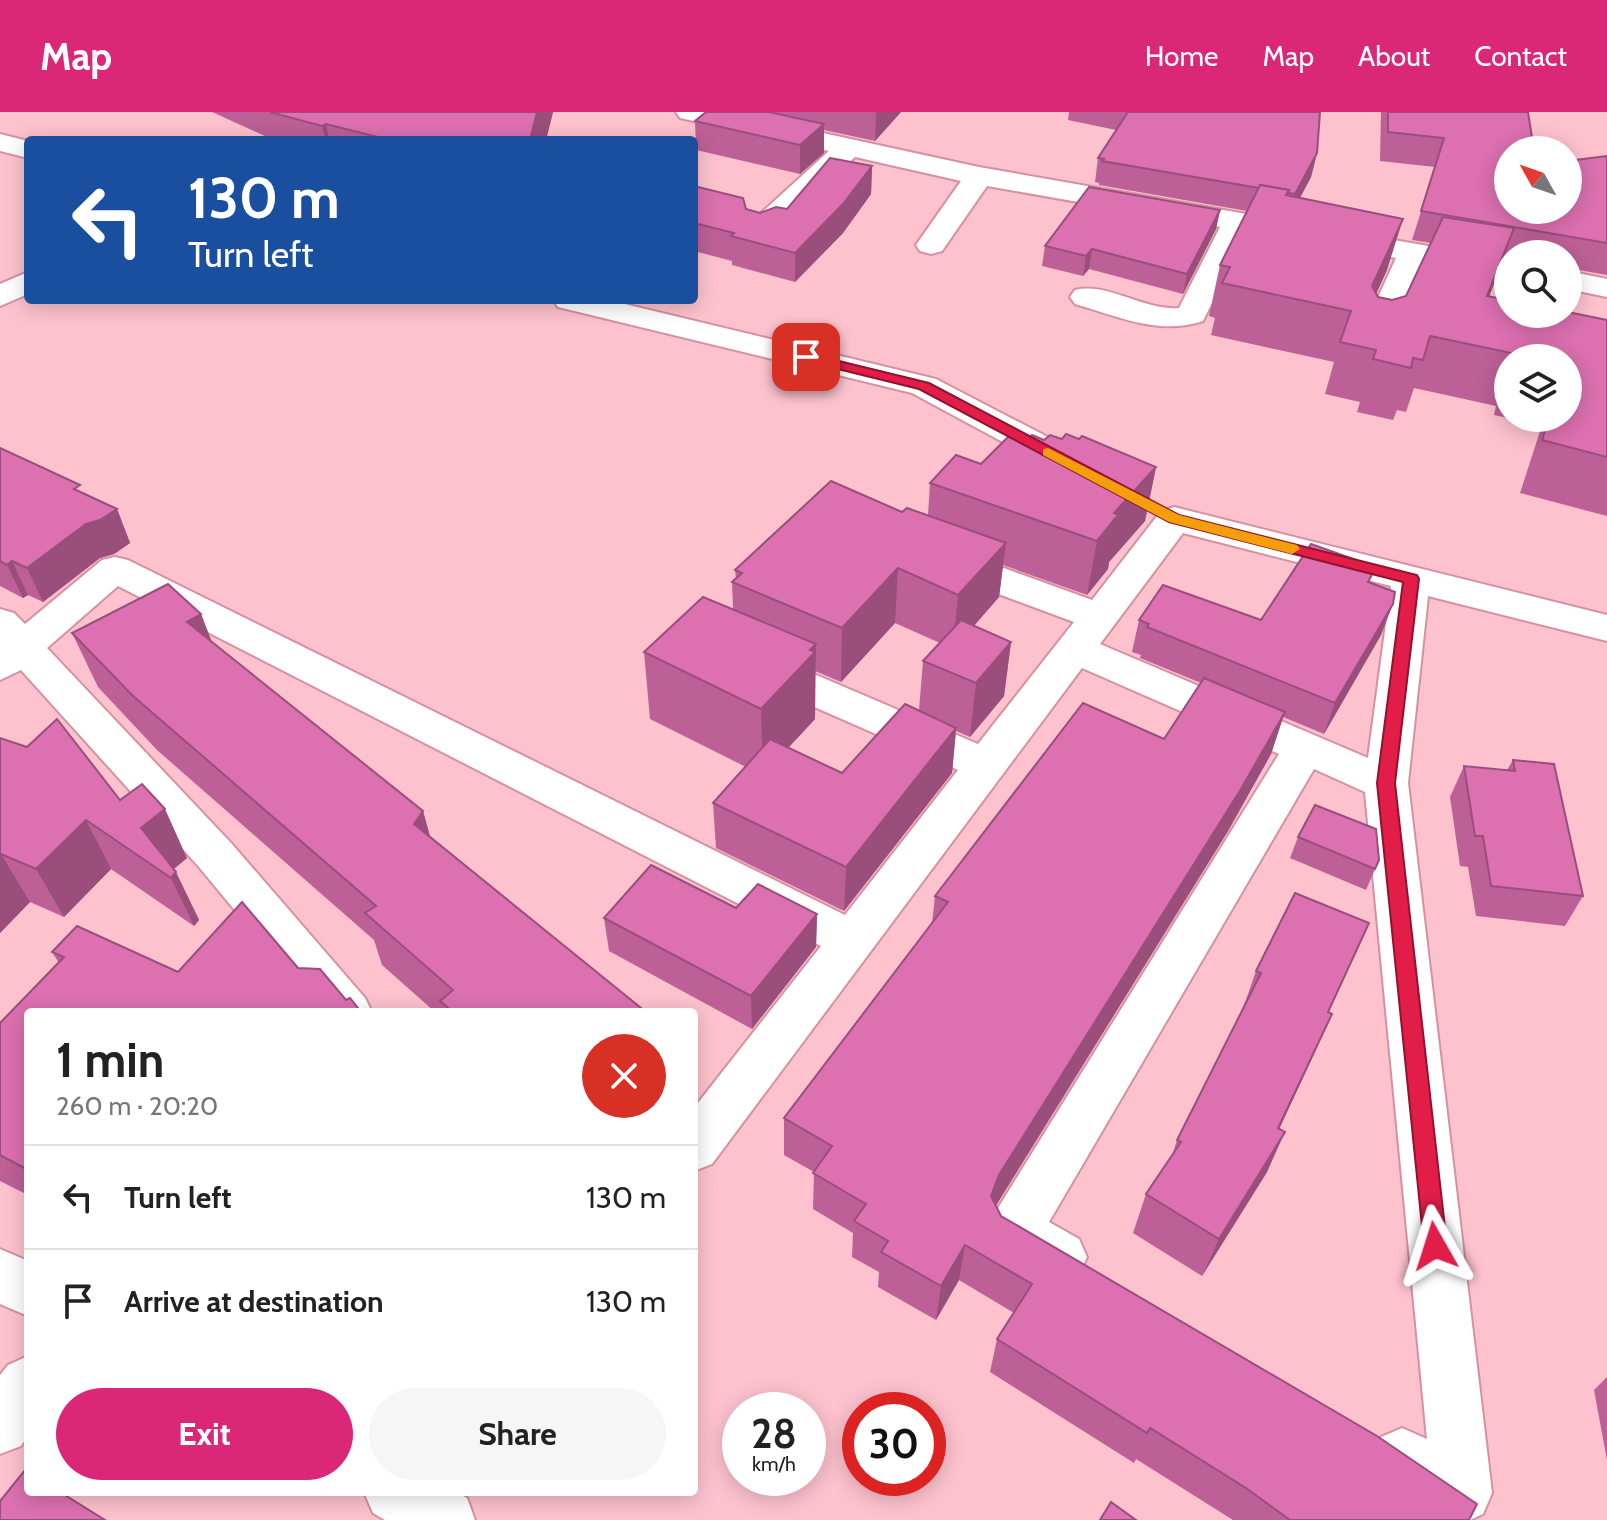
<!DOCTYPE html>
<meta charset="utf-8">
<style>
:root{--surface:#fff;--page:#f6f6f6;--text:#222;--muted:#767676;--line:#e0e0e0;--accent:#db2777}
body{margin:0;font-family:Cabin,sans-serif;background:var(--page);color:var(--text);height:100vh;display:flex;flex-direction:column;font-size:30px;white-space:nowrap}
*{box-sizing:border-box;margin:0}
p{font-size:26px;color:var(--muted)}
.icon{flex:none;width:44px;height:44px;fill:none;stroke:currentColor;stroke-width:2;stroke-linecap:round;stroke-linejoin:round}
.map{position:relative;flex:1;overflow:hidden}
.side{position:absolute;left:24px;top:896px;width:674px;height:488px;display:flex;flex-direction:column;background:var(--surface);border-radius:8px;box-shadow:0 4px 20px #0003}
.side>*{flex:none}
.guide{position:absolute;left:24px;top:24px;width:674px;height:168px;border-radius:8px;box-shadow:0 4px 20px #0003;background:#1a4fa0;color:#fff;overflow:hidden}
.needle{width:52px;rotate:310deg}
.controls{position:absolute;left:1494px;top:24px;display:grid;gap:16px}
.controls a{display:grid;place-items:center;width:88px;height:88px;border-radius:50%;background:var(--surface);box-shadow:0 4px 20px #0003;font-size:40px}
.speed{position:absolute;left:722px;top:1280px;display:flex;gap:16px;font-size:40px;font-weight:700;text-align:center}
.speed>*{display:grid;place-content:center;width:104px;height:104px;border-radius:50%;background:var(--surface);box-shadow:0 4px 20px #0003;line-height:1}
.speed small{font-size:20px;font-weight:400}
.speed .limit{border:12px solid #d22;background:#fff;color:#111}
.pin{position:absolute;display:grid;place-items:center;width:68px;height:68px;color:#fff;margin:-34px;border-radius:16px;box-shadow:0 4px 12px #0006}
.me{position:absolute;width:88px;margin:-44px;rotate:354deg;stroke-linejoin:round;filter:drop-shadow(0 0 6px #0008)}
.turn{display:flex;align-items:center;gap:28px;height:168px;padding:0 32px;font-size:36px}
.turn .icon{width:104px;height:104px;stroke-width:2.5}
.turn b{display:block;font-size:56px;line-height:68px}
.round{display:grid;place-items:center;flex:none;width:84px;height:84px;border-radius:42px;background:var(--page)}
.overview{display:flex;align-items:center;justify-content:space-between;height:136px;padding:0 32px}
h1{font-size:48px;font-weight:800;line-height:60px}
.primary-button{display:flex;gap:16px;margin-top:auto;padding:16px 32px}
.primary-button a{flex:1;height:92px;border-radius:48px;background:var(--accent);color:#fff;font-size:32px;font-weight:800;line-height:92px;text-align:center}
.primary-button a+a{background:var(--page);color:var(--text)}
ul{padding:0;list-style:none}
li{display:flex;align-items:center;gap:24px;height:104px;padding:0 32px;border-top:2px solid var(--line)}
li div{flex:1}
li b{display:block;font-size:30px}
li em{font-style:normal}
header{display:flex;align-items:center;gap:48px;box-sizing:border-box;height:112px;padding:0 40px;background:var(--accent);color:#fff}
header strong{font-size:38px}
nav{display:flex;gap:44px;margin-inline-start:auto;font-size:28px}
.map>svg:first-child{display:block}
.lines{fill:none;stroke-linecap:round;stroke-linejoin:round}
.minor-casing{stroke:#d691a0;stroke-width:4}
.minor{fill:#fff;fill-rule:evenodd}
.wall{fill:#bd6097;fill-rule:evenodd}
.shaded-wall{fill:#9a4e7b}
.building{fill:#dc70b0;stroke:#9a4e7b;stroke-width:2}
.route{fill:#e11d48;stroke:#92132f;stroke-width:2}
.slow{fill:#f59e0b}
</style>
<header>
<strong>Map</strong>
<nav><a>Home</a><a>Map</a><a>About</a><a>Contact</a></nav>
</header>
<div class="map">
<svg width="1607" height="1408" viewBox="0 0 1607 1408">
<rect width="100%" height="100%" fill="#fdc2ce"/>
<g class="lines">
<g class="minor-casing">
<g id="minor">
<path d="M676 0H727L979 55 1508 148V166L1425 152 1391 227 1387 234 1375 237 1363 234 1359 227 1396 146 1247 120 1203 209C1159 224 1117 204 1075 192L1070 185 1075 178C1108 170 1144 199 1179 196L1220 115 987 74 942 139 931 142 920 139 916 133 961 69 855 45 771 124 760 127 749 124 745 118 749 112 829 39 680 6Z"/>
<path d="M0 22 28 29V46L0 39Z"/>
<path d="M1568 159 1607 167V185L1568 177Z"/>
<path d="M28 160V182L0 194V172Z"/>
<path d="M553 188H608L936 267 1086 345 1091 353 1086 361 1073 364 1060 361 912 281 558 195Z"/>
<path d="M1174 395 1607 503V529L1428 484 1408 671 1492 1381 1483 1402 1470 1408H1454L1441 1402 1381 1367 1372 1346 1381 1325 1402 1316 1427 1327 1365 680 1314 657 1049 1110 1079 1127 1087 1145 1079 1163 1060 1171 995 1137 987 1119 995 1101 1279 642 1082 556 712 1052 694 1059V996L821 834 118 474 47 536 231 731 365 886 372 900H319L199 755 21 558 0 568V497L14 501 25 512 102 448 115 445 128 448 845 803 958 658 746 565 740 555 746 545 760 541 774 545 978 632 1074 510 931 457 925 448 931 439 944 436 957 439 1092 488 1161 399ZM1183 421 1391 474 1368 646 1100 532Z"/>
<path d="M0 1137 28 1149V1204L0 1192Z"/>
<path d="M28 1244V1323L21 1334 0 1342V1263L8 1253Z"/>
<path d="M364 1380H455L467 1386 475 1408H385L373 1401Z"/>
</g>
</g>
<use href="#minor" class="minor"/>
</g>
<g class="wall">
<path d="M212 0H553L546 28H266L265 24Z"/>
<path d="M706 0H901L875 29 824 18V41L800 62 696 38 695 9Z"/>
<path d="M1069 0H1320L1317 41 1311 65 1300 86 1387 158 1376 182 1378 185 1392 188 1406 184 1431 131 1412 128 1435 55 1380 49 1381 0H1528L1508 98 1607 44V163L1568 156V142H1508V145L1504 144 1489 184 1607 208V404L1520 381 1542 313 1510 306H1568V246H1508V306L1494 303 1496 294 1414 276 1406 300 1397 298 1393 308 1357 300 1360 290 1325 282 1334 250 1211 223 1215 206 1209 204 1220 153 1247 99 1099 73V71L1095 70 1098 46 1116 18 1068 8Z"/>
<path d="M872 54 871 82 843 121 795 170 732 153V149L694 139V74L746 97 760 101 787 97Z"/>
<path d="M1220 98 1216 117 1183 182 1089 157 1083 164 1042 154 1045 134Z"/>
<path d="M1018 328H1044L1156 355 1145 409 1109 450 1108 457 1087 483 1003 453 999 485 974 514 1011 530 1004 584 970 625 956 619 952 661 844 799 716 736 713 691 746 655 650 607 644 540 733 497 732 470 736 467 735 458 902 400 928 403 930 371 981 352ZM895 511 940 531 923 549 919 598 842 661 788 636 815 607V559L841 570Z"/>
<path d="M0 336 83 381 117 397 130 431 114 442 100 446 43 490 28 483 23 486 0 474Z"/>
<path d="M1371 471 1381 523 1324 622 1283 605 1271 642 1228 719 996 1094 1001 1104 1469 1408H1233L1136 1347 1134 1351 990 1260 997 1227 1014 1201 959 1168 936 1208 878 1175 879 1160 852 1145 853 1121 813 1097 814 1060 784 1043V1006L932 811 935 784 1164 627 1201 571 1140 546 1141 543 1132 540 1139 508H1261Z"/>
<path d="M201 502 211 529 423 699 430 724 646 900H435L382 853 374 828 157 638 98 575 72 521Z"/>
<path d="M0 626 120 688 187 746 174 757 199 808 194 814 111 757 64 805 30 790 0 821Z"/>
<path d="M1513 648 1583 784 1565 814 1476 804 1468 755 1460 754 1450 685 1464 654 1507 658Z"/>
<path d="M1298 725 1379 748 1366 778 1290 746Z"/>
<path d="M736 796 817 802 816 835 752 917 609 839 604 806Z"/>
<path d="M52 840 178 860 298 856 346 888 28 900V1083L0 1069V911L59 851Z"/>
<path d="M1256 859 1328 900 1313 944 1279 1017 1267 1060 1202 1164 1133 1121 1146 1082 1172 1044 1177 1028 1241 902Z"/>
<path d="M1607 1265V1348L1594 1278Z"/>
</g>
<g class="shaded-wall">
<path d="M537 0H553L546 28H530Z"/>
<path d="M877 0H901L875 29 876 2Z"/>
<path d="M326 12 329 28H326L322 14Z"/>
<path d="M824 12V41L800 62V33Z"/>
<path d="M1317 41 1311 65 1289 106 1295 82Z"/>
<path d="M872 54 871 82 843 121 795 170V141Z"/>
<path d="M1220 98 1216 117 1183 182 1187 162Z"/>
<path d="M1403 107 1387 158 1356 226 1372 174Z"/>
<path d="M1514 116 1496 167 1469 236 1487 184Z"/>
<path d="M1092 137 1089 157 1083 164 1086 144Z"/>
<path d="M1156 355 1145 409 1109 450 1108 457 1087 483 1097 429 1114 401Z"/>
<path d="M117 397 130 431 114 442 100 446 43 490 27 456 86 412Z"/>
<path d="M1006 431 999 485 953 537 958 483Z"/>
<path d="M12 449 28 483 23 486 7 453Z"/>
<path d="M898 456 895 511 841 570 842 516Z"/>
<path d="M1393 492 1381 523 1324 622 1335 591Z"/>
<path d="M201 502 222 556 187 510Z"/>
<path d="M1011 530 1004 584 970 625 976 571Z"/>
<path d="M816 532 815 607 763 663 761 597Z"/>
<path d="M1285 600 1271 642 1228 719 992 1099 991 1084 999 1063Z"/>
<path d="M956 616 952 661 844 799 846 755Z"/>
<path d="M165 697 187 746 166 763 141 716Z"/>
<path d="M423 699 437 752 414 712Z"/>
<path d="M86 708 111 757 64 805 36 757Z"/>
<path d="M1 742 30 790 0 821V743Z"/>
<path d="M176 760 199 808 194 814 171 766Z"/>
<path d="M817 802 816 835 752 917 751 884Z"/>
<path d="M1332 902 1313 944 1261 1056 1278 1016Z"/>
<path d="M694 952 697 987 694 992Z"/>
<path d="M1285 1020 1267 1060 1202 1164 1219 1127Z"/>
<path d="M965 1133 959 1168 936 1208 941 1174Z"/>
</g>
<g class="building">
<path d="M270 0H537L530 28H390L326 12 322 14Z"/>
<path d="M706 0H769L824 12 800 33 695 9Z"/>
<path d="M1128 0H1320L1317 41 1295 82 1288 81 1289 78 1260 73 1259 76 1102 49 1104 47 1098 46Z"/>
<path d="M1388 0H1528L1534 38H1508V98H1568V49L1607 44V131L1421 99 1444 26 1388 20Z"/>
<path d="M830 46 872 54 843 92 795 141 731 124 734 121 694 111V74L743 86 746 97 760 101 776 95 787 97Z"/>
<path d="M1260 73 1289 78 1286 83 1403 107 1372 174 1378 185 1392 188 1406 184 1443 105 1514 116 1487 184 1508 188V202H1568V200L1607 208V345L1542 328 1549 306H1568V246H1515L1516 242 1430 224 1423 248 1413 246 1411 256 1373 247 1376 238 1340 230 1351 199 1222 171 1230 155 1220 153Z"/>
<path d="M1089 75 1220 98 1187 162 1092 137 1086 144 1045 134Z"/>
<path d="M1066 322 1079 327 1082 324 1156 355 1114 401 1118 403 1097 429 930 371 956 343 981 352 1008 325 1018 328 1022 325 1028 328 1032 323 1044 328 1050 323 1062 327Z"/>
<path d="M0 336 80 373 74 377 117 397 100 408 86 412 27 456 12 449 7 453 0 449Z"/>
<path d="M831 369 902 400 907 396 1006 431 958 483 898 456 842 516 732 470 742 461 735 458Z"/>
<path d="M1311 432 1376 455 1368 470 1395 480 1393 492 1335 591 1147 515 1149 512 1139 508 1163 473 1261 508Z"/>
<path d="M168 472 201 502 187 510 423 699 414 712 646 900H453L440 889 453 878 365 801 376 794 133 584 72 521Z"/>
<path d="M703 485 816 532 810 538 815 540 761 597 644 540Z"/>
<path d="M961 508 1011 530 976 571 923 549Z"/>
<path d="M1204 566 1285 600 1241 677 999 1063 991 1084 1001 1104 1377 1324 1477 1392 1469 1408H1290L1246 1376 1150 1316 1147 1321 997 1227 1032 1172 965 1133 941 1174 881 1140 888 1129 854 1109 866 1092 813 1061 832 1034 784 1006 948 790 935 784 1083 591 1164 627Z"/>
<path d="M905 592 956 616 846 755 713 691 770 627 842 661Z"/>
<path d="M57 607 120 688 142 672 165 697 141 716 176 760 171 766 86 708 36 757 1 742 0 743V626L27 635Z"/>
<path d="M1513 648 1554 652 1583 784 1491 774 1483 724H1475L1464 654 1515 659Z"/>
<path d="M1315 693 1376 717 1379 748 1375 757 1298 725Z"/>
<path d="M651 753 736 796 758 772 817 802 751 884 604 806Z"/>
<path d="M1295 781 1369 811 1328 900 1332 902 1278 1016 1285 1020 1219 1127 1146 1082 1181 1030 1177 1028 1261 861 1256 859Z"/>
<path d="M242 790 298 856 320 857 346 888 350 886 361 900H28V1058L0 1043V911L64 845 52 840 77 814 178 860Z"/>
<path d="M25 1358 28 1360V1380H60L105 1408H0V1389Z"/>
<path d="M1111 1390 1136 1408H1100Z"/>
</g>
<path class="route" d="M806 241 929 271 1179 403 1417 463 1419 467 1395 671 1447 1134 1443 1141 1435 1144 1427 1141 1424 1134 1377 671 1403 470 1169 410 919 277 801 248V243Z"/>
<path class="slow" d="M1048 336 1179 403 1297 433 1300 437 1292 442 1169 410 1043 343V337Z"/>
</svg>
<div class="controls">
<a><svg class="needle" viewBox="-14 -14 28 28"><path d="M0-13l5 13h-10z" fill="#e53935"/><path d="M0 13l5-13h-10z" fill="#767676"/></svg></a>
<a><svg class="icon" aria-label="search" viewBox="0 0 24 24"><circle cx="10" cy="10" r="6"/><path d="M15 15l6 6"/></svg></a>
<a><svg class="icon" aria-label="layers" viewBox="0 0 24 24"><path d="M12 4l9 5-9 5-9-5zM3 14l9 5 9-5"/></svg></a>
</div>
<div class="speed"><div>28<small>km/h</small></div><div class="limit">30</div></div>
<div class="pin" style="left:806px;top:245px;background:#d93025"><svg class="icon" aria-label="arrive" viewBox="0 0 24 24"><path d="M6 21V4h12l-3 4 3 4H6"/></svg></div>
<svg class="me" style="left:1435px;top:1134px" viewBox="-20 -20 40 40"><path d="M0-17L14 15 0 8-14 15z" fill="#e11d48" stroke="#fff" stroke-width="4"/></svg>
<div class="guide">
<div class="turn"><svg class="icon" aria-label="left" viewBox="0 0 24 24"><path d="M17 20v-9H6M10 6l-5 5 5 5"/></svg><div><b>130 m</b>Turn left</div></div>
</div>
<section class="side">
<div class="overview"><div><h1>1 min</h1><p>260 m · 20:20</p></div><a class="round" style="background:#d93025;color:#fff"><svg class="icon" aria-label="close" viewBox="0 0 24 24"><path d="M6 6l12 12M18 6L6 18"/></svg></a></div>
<ul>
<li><svg class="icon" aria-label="left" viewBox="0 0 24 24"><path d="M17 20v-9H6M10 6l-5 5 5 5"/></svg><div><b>Turn left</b></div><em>130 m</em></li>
<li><svg class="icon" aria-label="arrive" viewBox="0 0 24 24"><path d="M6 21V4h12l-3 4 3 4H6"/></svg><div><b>Arrive at destination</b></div><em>130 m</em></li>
</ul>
<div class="primary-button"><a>Exit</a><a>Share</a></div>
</section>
</div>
